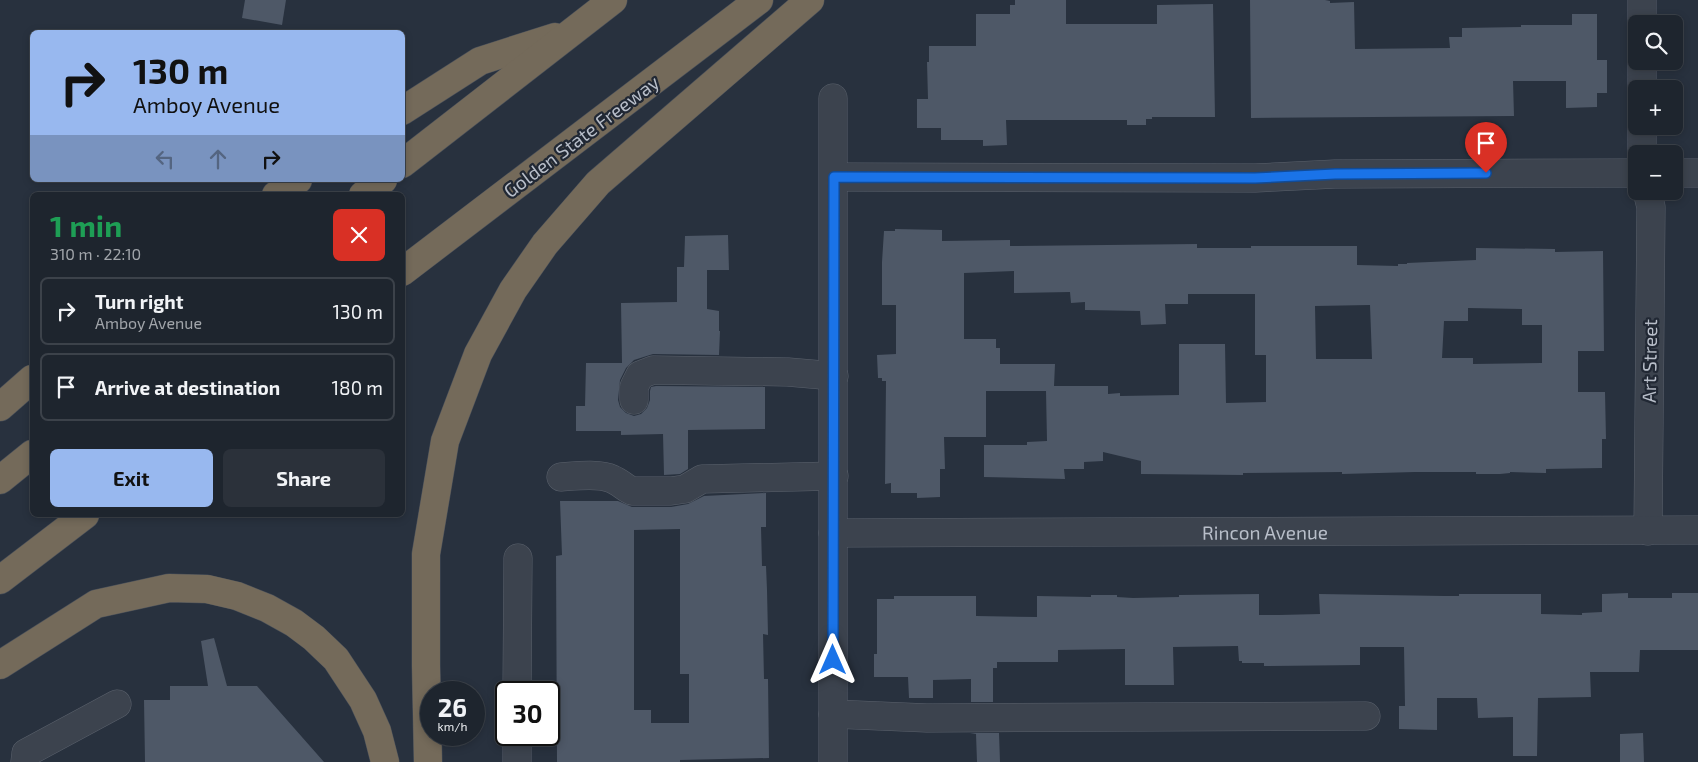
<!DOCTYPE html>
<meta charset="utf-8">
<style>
:root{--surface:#1e252e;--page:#2b313a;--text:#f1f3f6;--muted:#a1a5aa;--line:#3c424a;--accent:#98b8ef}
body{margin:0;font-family:"Exo 2",sans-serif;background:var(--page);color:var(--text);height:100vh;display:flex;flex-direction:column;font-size:19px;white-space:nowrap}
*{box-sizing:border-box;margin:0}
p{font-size:16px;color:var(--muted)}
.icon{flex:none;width:28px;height:28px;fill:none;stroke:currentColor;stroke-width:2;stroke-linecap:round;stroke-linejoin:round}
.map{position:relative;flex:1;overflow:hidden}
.side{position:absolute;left:30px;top:192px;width:375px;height:325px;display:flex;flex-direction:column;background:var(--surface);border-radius:8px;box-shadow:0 2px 8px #0003,0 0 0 1px var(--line)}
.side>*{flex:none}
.top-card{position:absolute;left:30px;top:30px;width:375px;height:152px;border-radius:8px;box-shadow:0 2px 8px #0003,0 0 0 1px var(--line);background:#98b8ef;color:#111;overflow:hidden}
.buttons{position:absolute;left:1628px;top:15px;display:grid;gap:10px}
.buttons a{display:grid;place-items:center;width:55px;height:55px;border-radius:8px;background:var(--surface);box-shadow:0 2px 8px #0003,0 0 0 1px var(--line);font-size:25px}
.speed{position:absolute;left:420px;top:681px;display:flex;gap:10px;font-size:25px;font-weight:700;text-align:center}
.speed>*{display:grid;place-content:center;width:65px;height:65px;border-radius:50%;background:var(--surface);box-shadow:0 2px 8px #0003,0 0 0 1px var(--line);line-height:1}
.speed small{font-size:12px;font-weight:400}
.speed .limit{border:2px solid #111;border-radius:8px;background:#fff;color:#111}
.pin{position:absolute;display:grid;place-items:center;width:42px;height:42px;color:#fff;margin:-51px -21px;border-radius:50% 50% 50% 0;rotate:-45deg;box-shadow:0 0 5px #0007}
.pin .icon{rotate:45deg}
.me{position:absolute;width:55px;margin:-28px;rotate:0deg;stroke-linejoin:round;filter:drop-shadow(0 0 4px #0008)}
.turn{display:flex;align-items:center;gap:18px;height:105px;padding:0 20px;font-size:22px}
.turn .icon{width:65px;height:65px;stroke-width:2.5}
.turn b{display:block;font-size:35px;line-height:42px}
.lanes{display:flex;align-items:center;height:48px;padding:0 20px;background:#0003;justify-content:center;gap:25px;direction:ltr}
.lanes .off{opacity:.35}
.round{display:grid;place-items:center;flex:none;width:52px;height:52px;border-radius:8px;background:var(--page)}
.headline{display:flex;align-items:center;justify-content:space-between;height:85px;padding:0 20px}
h1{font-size:30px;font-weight:700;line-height:38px;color:#1e9e55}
.action{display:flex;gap:10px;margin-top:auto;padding:10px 20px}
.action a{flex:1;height:58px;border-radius:8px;background:var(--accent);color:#111;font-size:20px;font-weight:700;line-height:58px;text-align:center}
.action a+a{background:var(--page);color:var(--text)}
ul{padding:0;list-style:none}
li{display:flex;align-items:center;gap:15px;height:68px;margin:0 10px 8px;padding:0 10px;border:2px solid var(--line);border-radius:8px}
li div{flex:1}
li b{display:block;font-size:19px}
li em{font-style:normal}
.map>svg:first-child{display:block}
.building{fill:#4e5867;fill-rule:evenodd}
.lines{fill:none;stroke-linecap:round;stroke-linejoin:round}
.minor-casing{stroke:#5a616c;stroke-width:29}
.highway-casing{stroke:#474e59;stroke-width:29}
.minor{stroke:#3c434e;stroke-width:28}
.highway{stroke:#746a5a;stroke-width:28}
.route-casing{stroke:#114b97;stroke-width:12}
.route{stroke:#1a73e8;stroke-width:9}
.labels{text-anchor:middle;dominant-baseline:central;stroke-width:4.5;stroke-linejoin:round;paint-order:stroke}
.street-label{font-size:19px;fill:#b8bec9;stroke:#212834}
</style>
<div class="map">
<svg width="1698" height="762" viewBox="0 0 1698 762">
<rect width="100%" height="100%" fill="#28313e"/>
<g class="building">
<path d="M245 0H286L282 25 242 18Z"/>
<path d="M1015 0H1066V24H1157V5L1213 4 1215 117H1152V119H1146V125H1127V120H1006L1007 145 983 146V140H941V128H917V99H928L927 62H929V46H976V14H1010V5H1015Z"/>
<path d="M1250 0H1325L1330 1V3L1354 2 1355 49 1450 48 1449 37H1462V28L1521 27V25H1572V14H1597V60H1607V93H1597V107L1566 108V81H1513L1514 116 1251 118Z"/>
<path d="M895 229 942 230V241L1010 240V246L1197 244V248H1251V246H1357V265L1398 266V264H1407V263L1476 260V248L1555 249V252L1603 251 1604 351H1578V392H1605L1606 439H1602V468L1546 469V473L1510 472V473L1500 474H1476V472H1415L1342 474V472L1243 473V475L1141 474V461L1103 452V461L1084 462V469H1064L1065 479 984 477V445H1027V442L1047 441 1046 391H986V437H944L945 469H940V497L917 498V493H891V483L885 484 886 381H882V378H878L877 355 896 354V305H882V262L884 231H895ZM1014 271V293L1070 292 1071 303 1085 302V310L1140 311 1141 325 1166 324 1165 304H1188V294H1255V355H1266V402L1226 403 1225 344H1179V395L1120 396V393L1108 394V386H1054L1055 364H1000V348H996V339H964V273ZM1370 305 1372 359H1316L1315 306ZM1468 308 1522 309V325H1542V363L1473 364V358H1442L1444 321H1468Z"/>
<path d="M728 235 729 270H707V309L719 311V331H720L719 355 653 354 634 360 626 368 620 380 618 400 620 407 626 413 634 416 641 414 647 408 650 400V391L651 387 656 386 765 387V429L688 430V469L680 474 664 475 663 434 621 435V431H576V406H585L586 363H622L621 303 677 302V267H684L685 236Z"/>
<path d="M766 493V527H761L762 566H766L767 590 768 635 763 634 764 679H768L769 758 680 760V762H557L556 556 562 555 560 501H618L632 507H671L688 504 704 496ZM680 529V674H689V723H651V710H634V530Z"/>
<path d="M1628 593V598H1672V593H1698V650H1640L1639 672H1590L1591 697 1538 698 1537 756H1513V717L1478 718 1477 698H1437V730L1399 729V706H1405L1404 647H1360V665L1264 666V663H1242V661H1239L1238 646 1173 647 1174 685H1125V649L1058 650V662H997V668H993V702H971V679L933 680V698H909L908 677H874V654H877V599H894V596H976V616L1037 617V596L1091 597V595H1117V597L1133 598 1179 597V595L1259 594V615H1279L1320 614 1319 594 1445 596H1459V594H1541V614L1582 615V613L1602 612V594Z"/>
<path d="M214 638 227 686H257L324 762H145L144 700H170V686H208L201 641Z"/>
<path d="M970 733H999L1000 762H977L976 734Z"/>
<path d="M1643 733 1644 762H1620V734Z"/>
</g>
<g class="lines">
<g class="minor-casing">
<g id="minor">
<path d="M1642 24V0"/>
<path d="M1642 89V61"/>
<path d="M1642 154V126"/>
<path d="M1674 173H1698"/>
<path d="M834 177 1255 178 1335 174 1636 173"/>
<path d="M1647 191 1651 207 1648 531"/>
<path d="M634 400V387L640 375 653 370 788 372 834 376"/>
<path d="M561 477C575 476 600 473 612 479 620 482 625 488 632 491H671L685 489 702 479 834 476"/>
<path id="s1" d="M833 533 1698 530"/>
<path d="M517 692 518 558"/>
<path d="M833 714 927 718 1366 716"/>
<path d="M25 762 26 753 117 704"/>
<path d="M517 762V735"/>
<path d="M833 762V98"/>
</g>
</g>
<g class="highway-casing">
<g id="highway">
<path d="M402 111 480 61 555 37"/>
<path d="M402 164 613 0"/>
<path d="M276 195 298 180"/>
<path d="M363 195 383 180"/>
<path d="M402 272 759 0"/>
<path d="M0 407 32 379"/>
<path d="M0 480 32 454"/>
<path d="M0 580 85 515"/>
<path d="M0 665 96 604 169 588 207 589 237 596 267 608 294 623 314 638 336 659 363 700 377 731 385 762"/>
<path d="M428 762 426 666V554L445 441 478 354 513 290 545 244 598 183 810 0"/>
</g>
</g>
<use href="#minor" class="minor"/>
<use href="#highway" class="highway"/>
</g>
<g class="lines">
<g class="route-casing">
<path id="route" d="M833 660 834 177 1255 178 1335 174 1486 173"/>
</g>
<use href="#route" class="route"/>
</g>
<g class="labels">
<g class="street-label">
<text transform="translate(581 136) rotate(-37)">Golden State Freeway</text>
<text transform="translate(1649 361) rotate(-89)">Art Street</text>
<text stroke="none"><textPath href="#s1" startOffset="432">Rincon Avenue</textPath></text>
</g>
</g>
</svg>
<div class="buttons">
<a><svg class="icon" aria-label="search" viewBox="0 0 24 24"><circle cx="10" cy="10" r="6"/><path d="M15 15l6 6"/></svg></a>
<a>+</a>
<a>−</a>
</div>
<div class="speed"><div>26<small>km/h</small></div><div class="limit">30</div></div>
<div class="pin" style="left:1486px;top:173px;background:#d93025"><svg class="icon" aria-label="arrive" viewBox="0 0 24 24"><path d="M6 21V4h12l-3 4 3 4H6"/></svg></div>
<svg class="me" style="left:833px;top:660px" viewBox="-20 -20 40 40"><path d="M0-17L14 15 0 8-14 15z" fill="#1a73e8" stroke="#fff" stroke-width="4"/></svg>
<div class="top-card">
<div class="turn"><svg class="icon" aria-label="right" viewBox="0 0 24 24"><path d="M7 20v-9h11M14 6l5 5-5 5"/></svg><div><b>130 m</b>Amboy Avenue</div></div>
<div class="lanes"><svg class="icon off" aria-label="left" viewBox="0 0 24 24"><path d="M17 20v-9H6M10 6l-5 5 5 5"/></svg><svg class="icon off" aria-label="ahead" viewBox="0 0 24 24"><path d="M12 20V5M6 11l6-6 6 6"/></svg><svg class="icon" aria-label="right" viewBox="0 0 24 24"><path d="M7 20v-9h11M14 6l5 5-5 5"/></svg></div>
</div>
<section class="side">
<div class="headline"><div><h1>1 min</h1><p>310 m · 22:10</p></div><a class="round" style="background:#d93025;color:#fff"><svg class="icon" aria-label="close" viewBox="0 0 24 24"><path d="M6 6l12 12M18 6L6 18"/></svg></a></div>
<ul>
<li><svg class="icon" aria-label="right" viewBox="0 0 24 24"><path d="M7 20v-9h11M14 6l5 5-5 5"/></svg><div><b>Turn right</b><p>Amboy Avenue</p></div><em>130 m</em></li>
<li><svg class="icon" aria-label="arrive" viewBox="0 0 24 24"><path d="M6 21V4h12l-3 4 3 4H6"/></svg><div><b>Arrive at destination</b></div><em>180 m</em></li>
</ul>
<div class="action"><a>Exit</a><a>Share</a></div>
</section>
</div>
